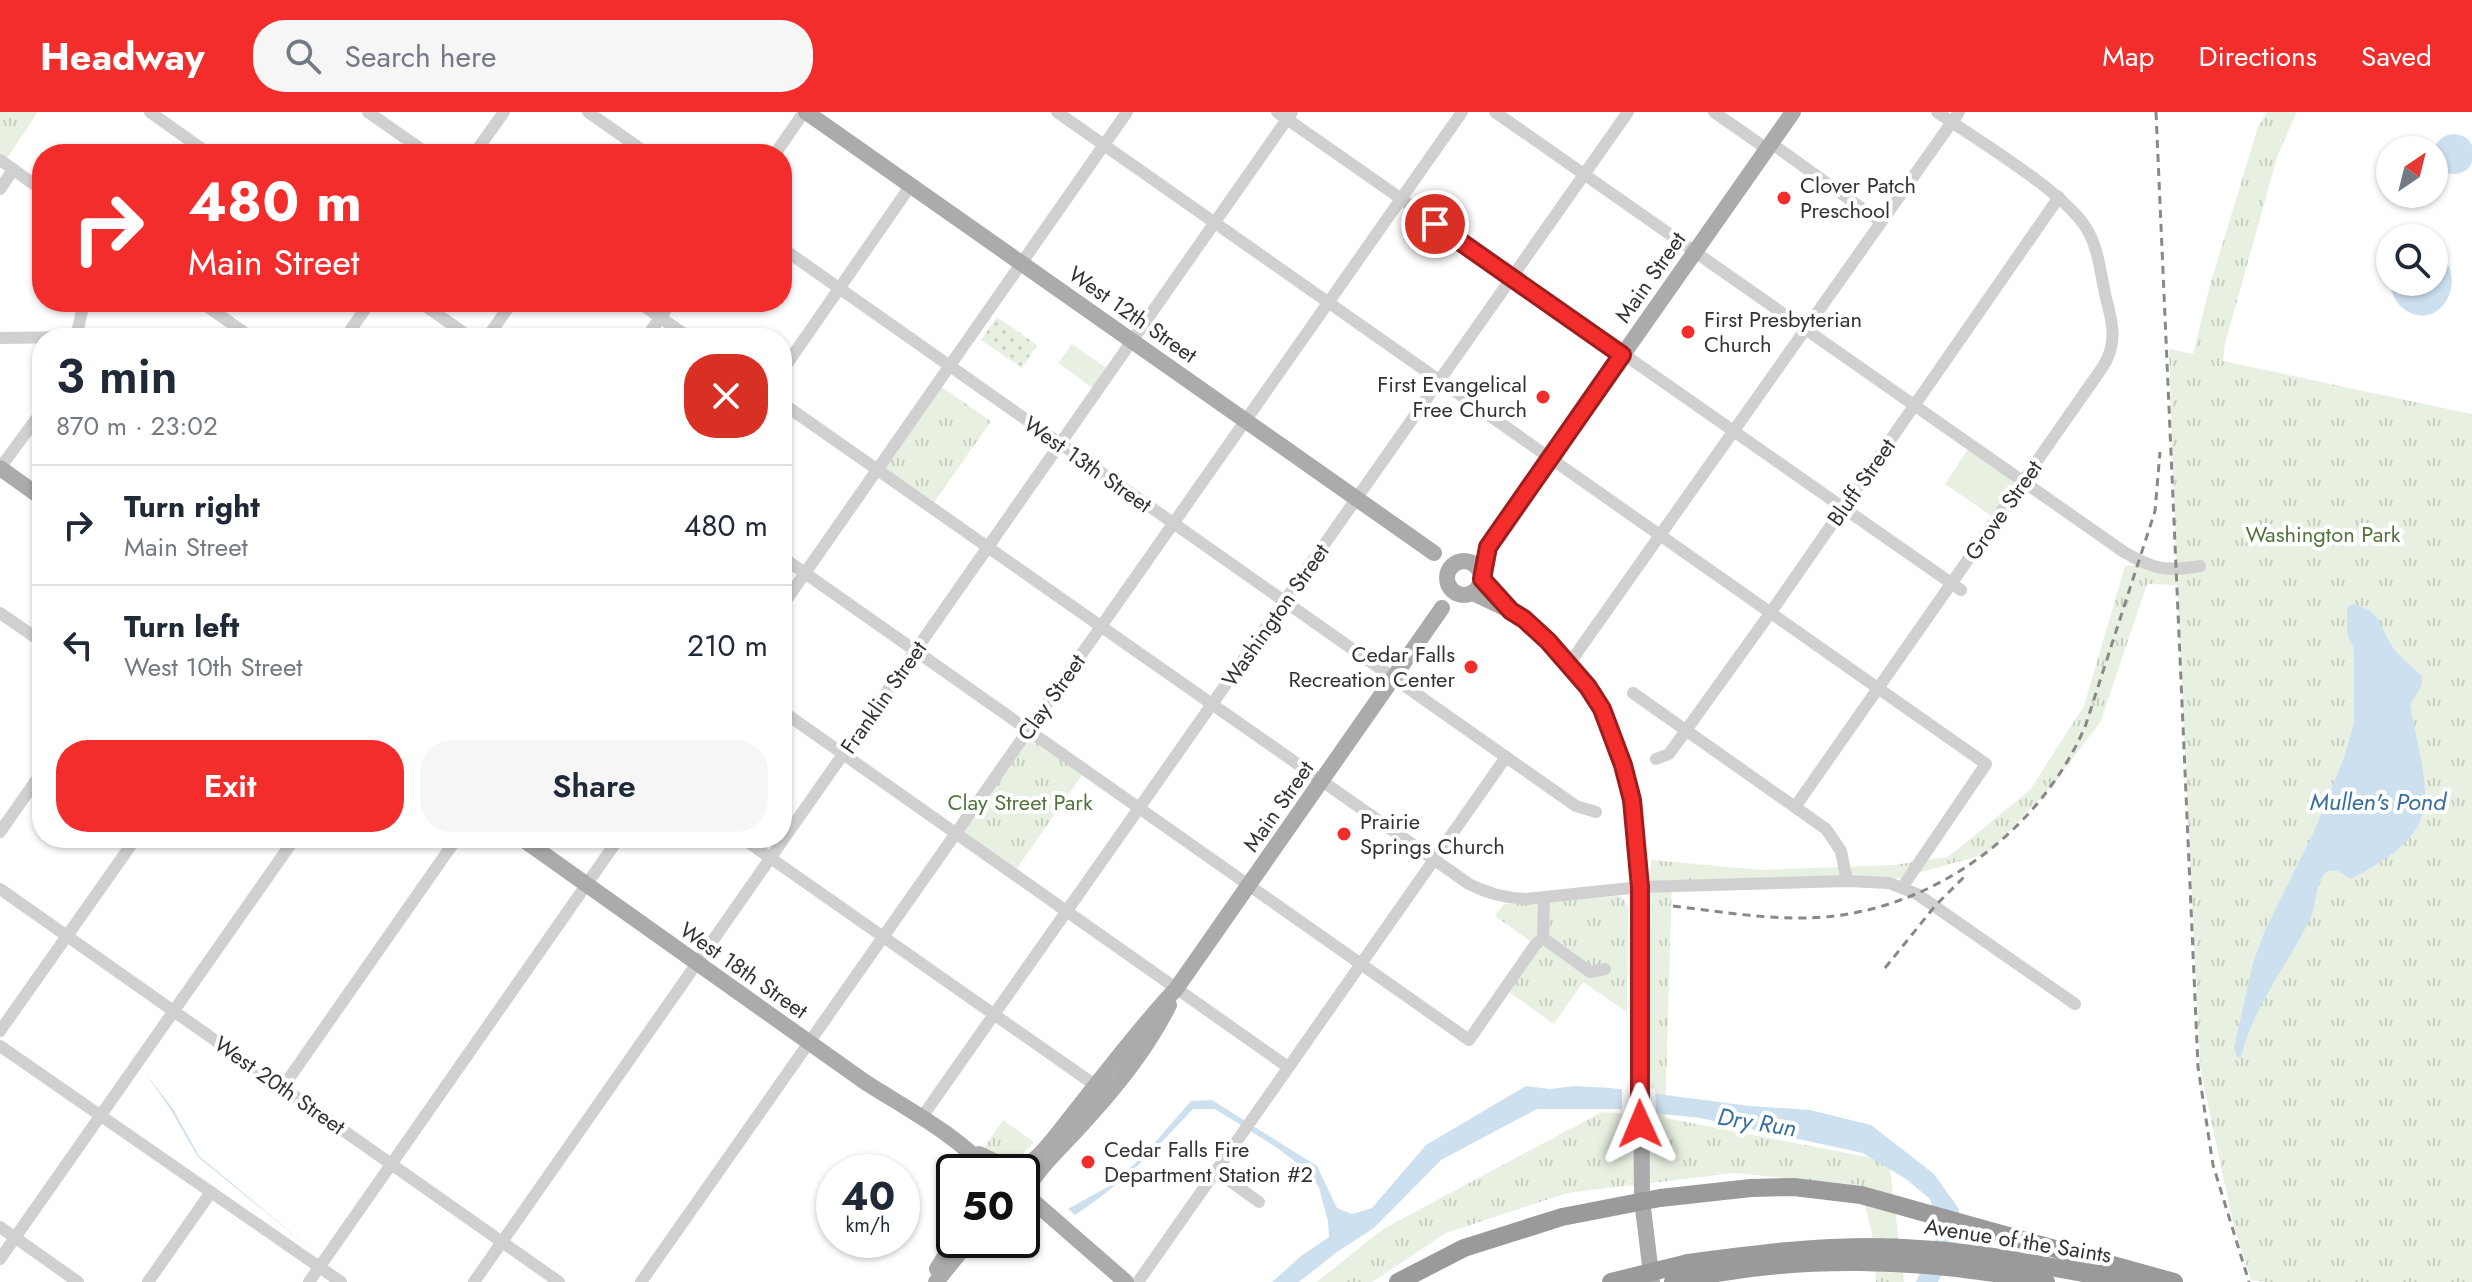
<!DOCTYPE html>
<meta charset="utf-8">
<style>
:root{--surface:#fff;--page:#f6f6f7;--text:#1f2937;--muted:#747a83;--line:#e0e1e3;--accent:#f32c2c}
body{margin:0;font-family:Jost,sans-serif;background:var(--page);color:var(--text);height:100vh;display:flex;flex-direction:column;font-size:30px;white-space:nowrap}
*{box-sizing:border-box;margin:0}
p{font-size:26px;color:var(--muted)}
.icon{flex:none;width:44px;height:44px;fill:none;stroke:currentColor;stroke-width:2;stroke-linecap:round;stroke-linejoin:round}
.map{position:relative;flex:1;overflow:hidden}
.side{position:absolute;left:32px;top:216px;width:760px;height:520px;display:flex;flex-direction:column;background:var(--surface);border-radius:32px;box-shadow:0 2px 6px #0004}
.side>*{flex:none}
.guide{position:absolute;left:32px;top:32px;width:760px;height:168px;border-radius:32px;box-shadow:0 2px 6px #0004;background:#f32c2c;color:#fff;overflow:hidden}
.needle{width:52px;rotate:35deg}
.controls{position:absolute;left:2376px;top:24px;display:grid;gap:16px}
.controls a{display:grid;place-items:center;width:72px;height:72px;border-radius:50%;background:var(--surface);box-shadow:0 2px 6px #0004;font-size:40px}
.speed{position:absolute;left:816px;top:1042px;display:flex;gap:16px;font-size:40px;font-weight:700;text-align:center}
.speed>*{display:grid;place-content:center;width:104px;height:104px;border-radius:50%;background:var(--surface);box-shadow:0 2px 6px #0004;line-height:1}
.speed small{font-size:20px;font-weight:400}
.speed .limit{border:4px solid #111;border-radius:12px;background:#fff;color:#111}
.pin{position:absolute;display:grid;place-items:center;width:68px;height:68px;color:#fff;margin:-34px;border:4px solid #fff;border-radius:50%;box-shadow:0 2px 8px #0007}
.me{position:absolute;width:88px;margin:-44px;rotate:359deg;stroke-linejoin:round;filter:drop-shadow(0 0 6px #0008)}
.turn{display:flex;align-items:center;gap:28px;height:168px;padding:0 24px;font-size:36px}
.turn .icon{width:104px;height:104px;stroke-width:2.5}
.turn b{display:block;font-size:56px;line-height:68px}
.round{display:grid;place-items:center;flex:none;width:84px;height:84px;border-radius:32px;background:var(--page)}
.headline{display:flex;align-items:center;justify-content:space-between;height:136px;padding:0 24px}
h1{font-size:48px;font-weight:600;line-height:60px}
.primary-button{display:flex;gap:16px;margin-top:auto;padding:16px 24px}
.primary-button a{flex:1;height:92px;border-radius:32px;background:var(--accent);color:#fff;font-size:32px;font-weight:600;line-height:92px;text-align:center}
.primary-button a+a{background:var(--page);color:var(--text)}
ul{padding:0;list-style:none}
li{display:flex;align-items:center;gap:24px;height:120px;padding:0 24px;border-top:2px solid var(--line)}
li div{flex:1}
li b{display:block;font-size:30px}
li em{font-style:normal}
header{display:flex;align-items:center;gap:48px;box-sizing:border-box;height:112px;padding:0 40px;background:var(--accent);color:#fff}
header strong{font-size:38px}
nav{display:flex;gap:44px;margin-inline-start:auto;font-size:28px}
.search{width:560px;height:72px;background:var(--page);display:flex;align-items:center;gap:20px;box-sizing:border-box;padding:0 28px;border-radius:32px;color:var(--muted);font-size:30px}
.map>svg:first-child{display:block}
.grass{fill:#e8f0e1}
.park{fill:url(#park-tufts)}
.garden{fill:url(#garden-dots)}
.water{fill:#cde0f0}
.pier{fill:#fff}
.lines{fill:none;stroke-linecap:round;stroke-linejoin:round}
.minor{stroke:#d0d0d0;stroke-width:12}
.major{stroke:#ababab;stroke-width:16}
.highway{stroke:#9a9a9a;stroke-width:18}
.rail{stroke:#888;stroke-width:3;stroke-dasharray:8 6;stroke-linecap:butt}
.highway-bridge{stroke:#9a9a9a;stroke-width:18}
.route-casing{stroke:#9e1d1d;stroke-width:20}
.route{stroke:#f32c2c;stroke-width:14}
.poi-dot{fill:#f32c2c;stroke:#fff;stroke-width:3}
.labels{text-anchor:middle;dominant-baseline:central;stroke-width:8;stroke-linejoin:round;paint-order:stroke}
.poi-label{font-size:22px;fill:#333;stroke:#fff;text-anchor:start}
.street-label{font-size:22px;fill:#333;stroke:#fff}
.park-label{font-size:22px;fill:#51743b;stroke:#fff}
.water-label{font-size:24px;font-style:italic;fill:#386f9e;stroke:#fff}
</style>
<header>
<strong>Headway</strong>
<div class="search"><svg class="icon" aria-label="search" viewBox="0 0 24 24"><circle cx="10" cy="10" r="6"/><path d="M15 15l6 6"/></svg>Search here</div>
<nav><a>Map</a><a>Directions</a><a>Saved</a></nav>
</header>
<div class="map">
<svg width="2472" height="1170" viewBox="0 0 2472 1170">
<defs>
<pattern id="park-tufts" width="24" height="20" patternUnits="userSpaceOnUse" patternTransform="scale(2)"><rect width="24" height="20" fill="#e8f0e1"/><path d="M3 7l-1-3M5 7V3M7 7l1-3M15 17l-1-3M17 17v-4M19 17l1-3" fill="none" stroke="#c7cec2"/></pattern>
<pattern id="garden-dots" width="8" height="8" patternUnits="userSpaceOnUse" patternTransform="scale(2)"><rect width="8" height="8" fill="#e8f0e1"/><path d="M2 2h.1M6 6h.1" fill="none" stroke="#c7cec2" stroke-width="1.8" stroke-linecap="round"/></pattern>
</defs>
<rect width="100%" height="100%" fill="#fff"/>
<g class="grass">
<path d="M1072 232 1111 259 1097 279 1058 251Z"/>
<path d="M1969 336 2017 370 1993 405 1945 372Z"/>
</g>
<g class="park">
<path d="M0 0H38L7 46 0 41Z"/>
<path d="M2267 0H2297L2278 42 2225 232 2223 249 2472 302V1170H2264L2251 1168 2233 1111 2200 955 2177 473 2147 472 2101 609 2052 674 1987 742 1881 771 1672 768 1665 1006 1889 1049 1904 1170H1876L1872 1122 1860 1073 1734 1061 1567 1081 1446 1121 1372 1170H1317L1383 1117 1602 1000 1648 1003 1651 748 1761 758 1893 753 1948 745 2030 678 2084 594 2125 454 2176 450 2169 237 2193 242 2210 173 2258 15Z"/>
<path d="M937 272 991 309 931 395 877 358Z"/>
<path d="M1028 618 1085 659 1013 762 956 722Z"/>
<path d="M1619 784 1624 787 1628 796 1627 900 1583 870 1554 912 1509 880 1540 836 1495 804 1504 792Z"/>
<path d="M1003 1008 1034 1030 1011 1055 984 1036Z"/>
</g>
<path class="garden" d="M997 205 1037 233 1022 256 981 228Z"/>
<g class="water">
<circle cx="2454" cy="42" r="20"/>
<path d="M2434 139C2472 158 2443 225 2404 197 2395 190 2391 181 2390 170H2434Z"/>
<path d="M2352 492C2384 499 2378 515 2394 537 2402 547 2413 555 2422 564V573L2410 592C2427 687 2450 716 2351 767 2345 763 2337 756 2329 759 2316 764 2316 793 2311 805 2288 853 2254 892 2241 945H2237L2234 936 2253 851 2264 821 2315 717 2344 646 2354 611V537L2347 521V496Z"/>
<path d="M145 960 173 997 199 1044 317 1142 198 1045 171 998Z"/>
<path d="M1526 974 1549 977 1575 974 1611 976 1750 994 1810 998 1871 1013 1934 1062 1959 1097 1957 1129 1938 1170H1916L1940 1118 1930 1087 1906 1067 1863 1041 1700 1006 1617 997H1537L1441 1048 1374 1116 1337 1140 1299 1170H1272L1301 1144 1329 1125 1328 1109 1319 1076 1310 1061 1276 1035 1215 997H1193C1155 1038 1122 1072 1075 1103L1068 1097 1111 1073 1145 1042 1191 989 1212 988 1317 1054 1337 1096 1352 1102 1372 1096 1426 1033Z"/>
</g>
<path class="pier" d="M1622 973 1655 977 1656 1005 1622 1001Z"/>
<g class="lines">
<g class="minor">
<path d="M150 0 209 42"/>
<path d="M368 0 428 42"/>
<path d="M588 0 648 42"/>
<path d="M1057 0 1986 652 1903 774"/>
<path d="M1277 0 1961 478"/>
<path d="M1495 0 2124 440C2153 457 2166 460 2200 454"/>
<path d="M1714 0 1767 37"/>
<path d="M1771 31 1881 110"/>
<path d="M474 42 504 0"/>
<path d="M775 42 804 0"/>
<path d="M0 48 42 78"/>
<path d="M0 77 13 58"/>
<path d="M782 136 1506 645 1576 694 1596 700"/>
<path d="M201 190 252 226"/>
<path d="M420 190 471 226"/>
<path d="M638 190 690 226"/>
<path d="M0 226 76 225"/>
<path d="M76 226 84 190"/>
<path d="M345 226 370 190"/>
<path d="M487 226 512 190"/>
<path d="M646 226 671 190"/>
<path d="M782 259 911 73"/>
<path d="M782 291 1469 772C1488 782 1505 786 1526 787L1640 775 1847 769 1889 771 1917 782 2075 892"/>
<path d="M0 356 42 299"/>
<path d="M782 445 1469 928 1535 833 1543 826 1544 785"/>
<path d="M782 494 1127 0"/>
<path d="M0 501 42 530"/>
<path d="M1569 552 1959 0"/>
<path d="M1633 581 1826 717 1841 739 1847 769"/>
<path d="M782 599 1288 955"/>
<path d="M1656 647 1669 642 1771 500 2059 85"/>
<path d="M1795 695 2102 256C2118 232 2113 212 2106 186 2101 165 2099 140 2089 121 2070 82 1975 27 1937 0"/>
<path d="M0 720 42 660"/>
<path d="M742 726 1102 978"/>
<path d="M0 777 559 1170"/>
<path d="M1543 826 1590 860 1605 857"/>
<path d="M0 919 136 726"/>
<path d="M0 934 341 1170"/>
<path d="M283 975 457 726"/>
<path d="M922 1005 1628 0"/>
<path d="M1216 1059 1259 1090"/>
<path d="M0 1115 78 1170"/>
<path d="M0 1147 295 726"/>
<path d="M148 1170 211 1080"/>
<path d="M309 1170 619 726"/>
<path d="M474 1170 1292 0"/>
<path d="M641 1170 1462 0"/>
<path d="M1138 1170 1506 645"/>
</g>
<g class="major">
<path d="M806 0 1434 441"/>
<path d="M0 356 42 386"/>
<path d="M1488 435 1793 0"/>
<circle cx="1464" cy="466" r="17"/>
<path d="M1473 481 1511 499 1482 467"/>
<path d="M1511 499 1524 507 1548 529 1588 575 1602 597 1623 653 1632 688 1640 775 1642 1088 1652 1170"/>
<path d="M521 726 865 970C907 997 956 1022 990 1060"/>
<path d="M979 1042 1013 1058"/>
<path d="M1018 1060C1044 1044 1062 1015 1081 992 1112 953 1142 913 1176 877L1442 496"/>
<path d="M1027 1077C1040 1055 1058 1038 1075 1020 1111 981 1145 941 1169 893"/>
<path d="M1025 1082 1126 1170"/>
<path d="M937 1157 955 1128"/>
<path d="M936 1170 970 1128"/>
</g>
<g class="highway">
<path d="M1688 1151C1766 1140 1842 1131 1920 1137 1992 1141 2062 1158 2132 1170"/>
<path d="M1398 1170 1464 1136 1562 1105 1660 1086 1751 1076 1794 1075 1861 1083 2174 1170"/>
<path d="M1673 1170C1794 1141 1925 1146 2046 1170"/>
</g>
<g class="rail">
<path d="M2156 0 2198 955 2213 1053 2249 1170"/>
<path d="M1673 794C1723 800 1774 809 1825 805 1938 795 2040 718 2085 615L2155 399 2160 340"/>
<path d="M1885 856 1935 794 1965 764"/>
</g>
<path class="highway-bridge" d="M1611 1170 1688 1151"/>
</g>
<g class="lines">
<g class="route-casing">
<path id="route" d="M1435 112 1622 243 1488 435 1482 467 1511 499 1524 507 1548 529 1588 575 1602 597 1623 653 1632 688 1640 775V1012"/>
</g>
<use href="#route" class="route"/>
</g>
<g class="poi-dot">
<circle cx="1784" cy="86" r="8"/>
<circle cx="1688" cy="220" r="8"/>
<circle cx="1543" cy="285" r="8"/>
<circle cx="1471" cy="555" r="8"/>
<circle cx="1344" cy="722" r="8"/>
<circle cx="1088" cy="1050" r="8"/>
</g>
<g class="labels">
<g class="poi-label">
<text x="1800" y="73">Clover Patch<tspan x="1800" dy="25">Preschool</tspan></text>
<text x="1704" y="207">First Presbyterian<tspan x="1704" dy="25">Church</tspan></text>
<text x="1527" y="272" text-anchor="end">First Evangelical<tspan x="1527" dy="25">Free Church</tspan></text>
<text x="1455" y="542" text-anchor="end">Cedar Falls<tspan x="1455" dy="25">Recreation Center</tspan></text>
<text x="1360" y="709">Prairie<tspan x="1360" dy="25">Springs Church</tspan></text>
<text x="1104" y="1037">Cedar Falls Fire<tspan x="1104" dy="25">Department Station #2</tspan></text>
</g>
<g class="street-label">
<text transform="translate(1650 165) rotate(-55)">Main Street</text>
<text transform="translate(1133 202) rotate(35)">West 12th Street</text>
<text transform="translate(1088 352) rotate(35)">West 13th Street</text>
<text transform="translate(1861 370) rotate(-55)">Bluff Street</text>
<text transform="translate(2003 398) rotate(-55)">Grove Street</text>
<text transform="translate(1275 503) rotate(-55)">Washington Street</text>
<text transform="translate(883 585) rotate(-55)">Franklin Street</text>
<text transform="translate(1051 585) rotate(-55)">Clay Street</text>
<text transform="translate(1278 694) rotate(-55)">Main Street</text>
<text transform="translate(744 858) rotate(35)">West 18th Street</text>
<text transform="translate(280 973) rotate(35)">West 20th Street</text>
<text transform="translate(2018 1128) rotate(9)">Avenue of the Saints</text>
</g>
<g class="park-label">
<text x="2323" y="422">Washington Park</text>
<text x="1020" y="690">Clay Street Park</text>
</g>
<g class="water-label">
<text x="2378" y="689">Mullen's Pond</text>
<text transform="translate(1757 1010) rotate(9)">Dry Run</text>
</g>
</g>
</svg>
<div class="controls">
<a><svg class="needle" viewBox="-14 -14 28 28"><path d="M0-13l5 13h-10z" fill="#e53935"/><path d="M0 13l5-13h-10z" fill="#747a83"/></svg></a>
<a><svg class="icon" aria-label="search" viewBox="0 0 24 24"><circle cx="10" cy="10" r="6"/><path d="M15 15l6 6"/></svg></a>
</div>
<div class="speed"><div>40<small>km/h</small></div><div class="limit">50</div></div>
<div class="pin" style="left:1435px;top:112px;background:#d93025"><svg class="icon" aria-label="arrive" viewBox="0 0 24 24"><path d="M6 21V4h12l-3 4 3 4H6"/></svg></div>
<svg class="me" style="left:1640px;top:1012px" viewBox="-20 -20 40 40"><path d="M0-17L14 15 0 8-14 15z" fill="#f32c2c" stroke="#fff" stroke-width="4"/></svg>
<div class="guide">
<div class="turn"><svg class="icon" aria-label="right" viewBox="0 0 24 24"><path d="M7 20v-9h11M14 6l5 5-5 5"/></svg><div><b>480 m</b>Main Street</div></div>
</div>
<section class="side">
<div class="headline"><div><h1>3 min</h1><p>870 m · 23:02</p></div><a class="round" style="background:#d93025;color:#fff"><svg class="icon" aria-label="close" viewBox="0 0 24 24"><path d="M6 6l12 12M18 6L6 18"/></svg></a></div>
<ul>
<li><svg class="icon" aria-label="right" viewBox="0 0 24 24"><path d="M7 20v-9h11M14 6l5 5-5 5"/></svg><div><b>Turn right</b><p>Main Street</p></div><em>480 m</em></li>
<li><svg class="icon" aria-label="left" viewBox="0 0 24 24"><path d="M17 20v-9H6M10 6l-5 5 5 5"/></svg><div><b>Turn left</b><p>West 10th Street</p></div><em>210 m</em></li>
</ul>
<div class="primary-button"><a>Exit</a><a>Share</a></div>
</section>
</div>
